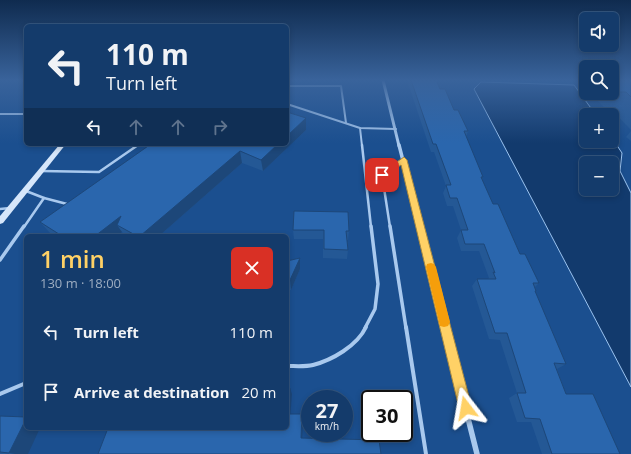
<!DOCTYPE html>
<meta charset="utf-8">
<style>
:root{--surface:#143b6b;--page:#214673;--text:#f1f3f6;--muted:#9dadc1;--line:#33557e;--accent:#ffd166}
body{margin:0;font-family:"Open Sans",sans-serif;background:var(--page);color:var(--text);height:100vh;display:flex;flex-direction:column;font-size:15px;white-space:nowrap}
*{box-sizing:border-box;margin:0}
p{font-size:13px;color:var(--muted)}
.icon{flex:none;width:22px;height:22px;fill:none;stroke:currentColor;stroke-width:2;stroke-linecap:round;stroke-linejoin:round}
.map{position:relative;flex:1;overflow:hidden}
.sheet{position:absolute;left:24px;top:234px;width:265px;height:196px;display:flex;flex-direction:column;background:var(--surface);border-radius:6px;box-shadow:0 2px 6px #0003,0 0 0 1px var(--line)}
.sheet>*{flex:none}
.hud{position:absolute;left:24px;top:24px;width:265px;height:122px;border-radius:6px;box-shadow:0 2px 6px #0003,0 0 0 1px var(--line);background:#143b6b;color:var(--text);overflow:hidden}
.tools{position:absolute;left:579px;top:12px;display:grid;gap:8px}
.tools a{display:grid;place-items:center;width:40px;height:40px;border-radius:6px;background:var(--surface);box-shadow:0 2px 6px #0003,0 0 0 1px var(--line);font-size:20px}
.speed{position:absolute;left:301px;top:390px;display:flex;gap:8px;font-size:20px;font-weight:700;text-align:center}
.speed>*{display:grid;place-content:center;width:52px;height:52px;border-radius:50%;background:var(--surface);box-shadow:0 2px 6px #0003,0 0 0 1px var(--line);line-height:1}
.speed small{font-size:10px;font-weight:400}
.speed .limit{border:2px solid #111;border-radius:6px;background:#fff;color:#111}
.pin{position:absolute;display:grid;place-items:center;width:34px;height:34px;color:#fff;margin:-17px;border-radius:8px;box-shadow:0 2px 6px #0006}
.me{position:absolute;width:44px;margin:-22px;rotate:346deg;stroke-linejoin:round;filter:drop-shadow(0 0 3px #0008)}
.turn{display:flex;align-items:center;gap:14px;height:84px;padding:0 16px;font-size:18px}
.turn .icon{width:52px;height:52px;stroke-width:2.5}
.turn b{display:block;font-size:28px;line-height:34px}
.lanes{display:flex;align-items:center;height:38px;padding:0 16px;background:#0003;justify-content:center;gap:20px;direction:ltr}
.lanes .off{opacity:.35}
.round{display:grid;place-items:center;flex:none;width:42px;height:42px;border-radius:6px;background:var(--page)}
.headline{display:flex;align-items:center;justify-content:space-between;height:68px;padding:0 16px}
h1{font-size:24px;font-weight:600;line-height:30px;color:var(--accent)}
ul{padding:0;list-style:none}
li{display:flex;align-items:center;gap:12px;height:60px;padding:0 16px}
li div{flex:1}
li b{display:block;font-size:15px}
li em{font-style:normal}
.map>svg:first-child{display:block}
.water{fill:#123a6d;stroke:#9cc4f0;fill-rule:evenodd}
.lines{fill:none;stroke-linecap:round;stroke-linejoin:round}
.lane-far3{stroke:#a9c9ee;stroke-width:2}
.lane-far2{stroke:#a9c9ee;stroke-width:2.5}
.lane-far1{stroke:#a9c9ee;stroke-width:3.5}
.lane{stroke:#a9c9ee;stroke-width:4}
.street-far3{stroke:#a9c9ee;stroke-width:3}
.street-far2{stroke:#a9c9ee;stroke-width:3.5}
.street-far1{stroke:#a9c9ee;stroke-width:4.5}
.street{stroke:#a9c9ee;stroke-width:5.5}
.secondary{fill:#d6e6fa;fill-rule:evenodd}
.wall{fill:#245895}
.shaded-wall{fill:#1d4779}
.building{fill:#2a66ad;stroke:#1d4779}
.route{fill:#ffd166;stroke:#a68842}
.slow{fill:#f59e0b}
</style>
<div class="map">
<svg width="631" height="454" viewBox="0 0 631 454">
<rect width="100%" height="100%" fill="#1b4f8f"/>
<path class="water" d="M481 82 574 85 596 115H586V141H612V138L622 153 620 171 631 193V387L474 89ZM586 163H612V189H586Z"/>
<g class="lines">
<g class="lane-far3">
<path d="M287 86H341L346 123"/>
<path d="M287 104 360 128 396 129"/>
<path d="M0 114H26"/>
<path d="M360 128 362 146"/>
<path d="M137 146 139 144"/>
</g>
<g class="lane-far2">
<path d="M362 145 371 227"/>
<path d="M41 171 99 172 138 145"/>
<path d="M44 198 67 204"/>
<path d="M0 209 10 208"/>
<path d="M24 227 44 198 26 191"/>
<path d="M390 227 382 175 404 160"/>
</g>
<g class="lane-far1">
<path d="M390 226 406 328"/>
<path d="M0 260 24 226"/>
<path d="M365 328 375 309 378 284 371 226"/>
</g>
<g class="lane">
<path d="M406 327 426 454"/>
<path d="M287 366C295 366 305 367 313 365 332 360 357 346 366 327"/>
<path d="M0 394 26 383"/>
</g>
<path class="street-far3" d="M383 80 399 146"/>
<path class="street-far2" d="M399 145 420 227"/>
<path class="street-far1" d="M420 226 445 328"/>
<path class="street" d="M445 327 477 454"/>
<path class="secondary" d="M60 144H66L3 223 0 224V216Z"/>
</g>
<g class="wall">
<path d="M407 80H436L440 89 468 131 466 137 483 177 482 179 493 204 520 254 539 283 535 287 536 291 535 292 566 364 557 369 566 394 620 454H542L531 422H517L509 398 517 393 500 340 489 339 472 286 477 279H488L489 278 479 251H461L457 238 461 230 453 206H447L443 193 446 186 434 152H431Z"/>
<path d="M578 80H586V89Z"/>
<path d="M612 80H631V130L612 110H607L590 93H612Z"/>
<path d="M306 118V130L263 171 242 163 159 236H125L122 232 117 236H55L50 233 40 222Z"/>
<path d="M631 131V141L626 137Z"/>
<path d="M293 230 349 231 348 240H347L348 250 347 259 323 258V239H294Z"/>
<path d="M300 258V269L291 290H287V261Z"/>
<path d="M0 416 28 454H0Z"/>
</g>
<g class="shaded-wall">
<path d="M306 118V130L263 171 261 160 278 144H287V136Z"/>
<path d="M240 151 242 163 159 236H140Z"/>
<path d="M121 216 117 225 122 232 117 236H95Z"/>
<path d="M300 258V269L291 290 290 280Z"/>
<path d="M290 388 292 394 290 419 289 414Z"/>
<path d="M302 414 303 420 302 443 301 438Z"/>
<path d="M26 419V428H40L28 454H15L9 453Z"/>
</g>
<g class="building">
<path d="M411 80H436L440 89H445L454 110H458L468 131H464L483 177H481L493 204H498L520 254H525L539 283H533L536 291H535L566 364 554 363 566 394H593L620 454H552L540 419 525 418 517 393H526L507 333H495L477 279H496L493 272 495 273 484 244H465L461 230H468L457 198H450L446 185H451L436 144H433Z"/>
<path d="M612 80H631V97L626 92H620L612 85Z"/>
<path d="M287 112 306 118 287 136Z"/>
<path d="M151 144H278L261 160 240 151 140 236H137L117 225 121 216 95 236H62L40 222Z"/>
<path d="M294 211 348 212 349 231H346L348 250 324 249V230H293Z"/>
<path d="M300 258 290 280H287V261Z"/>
<path d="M287 387 290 388 289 414H302L301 438 379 440 381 454H98L108 428H287Z"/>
<path d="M0 416 26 417V419L9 453 0 452Z"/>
</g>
<linearGradient id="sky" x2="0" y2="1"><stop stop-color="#0f2b4f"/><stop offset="0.56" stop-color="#39639b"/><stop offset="1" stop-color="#39639b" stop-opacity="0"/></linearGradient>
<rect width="631" height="143" fill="url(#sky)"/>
<path class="route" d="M404 157 407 160 472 408 470 412 466 414 461 412 459 408 401 165 384 177 382 178 378 175Z"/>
<path class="slow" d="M431 263 434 264 436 267 450 322 448 326 444 327 440 326 439 322 426 267 427 264Z"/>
</svg>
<div class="tools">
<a><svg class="icon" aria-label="sound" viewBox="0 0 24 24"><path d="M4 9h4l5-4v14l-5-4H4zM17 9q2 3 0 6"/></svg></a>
<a><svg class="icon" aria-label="search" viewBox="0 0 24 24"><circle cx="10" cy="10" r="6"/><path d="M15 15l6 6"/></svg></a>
<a>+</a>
<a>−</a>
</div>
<div class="speed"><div>27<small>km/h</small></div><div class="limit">30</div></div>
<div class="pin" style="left:382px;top:175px;background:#d93025"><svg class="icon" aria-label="arrive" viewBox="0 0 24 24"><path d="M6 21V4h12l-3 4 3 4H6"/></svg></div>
<svg class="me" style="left:466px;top:408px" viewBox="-20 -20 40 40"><path d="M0-17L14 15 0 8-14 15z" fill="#ffd166" stroke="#fff" stroke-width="4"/></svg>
<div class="hud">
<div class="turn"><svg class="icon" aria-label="left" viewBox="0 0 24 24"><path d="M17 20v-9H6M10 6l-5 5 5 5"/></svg><div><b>110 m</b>Turn left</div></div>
<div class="lanes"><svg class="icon" aria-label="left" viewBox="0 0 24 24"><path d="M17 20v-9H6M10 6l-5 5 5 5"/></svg><svg class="icon off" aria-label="ahead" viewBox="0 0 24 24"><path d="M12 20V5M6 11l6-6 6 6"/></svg><svg class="icon off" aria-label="ahead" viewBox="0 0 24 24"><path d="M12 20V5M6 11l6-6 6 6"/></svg><svg class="icon off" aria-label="right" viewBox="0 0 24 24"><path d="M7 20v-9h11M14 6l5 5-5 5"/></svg></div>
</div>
<section class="sheet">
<div class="headline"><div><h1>1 min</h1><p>130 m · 18:00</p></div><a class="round" style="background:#d93025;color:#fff"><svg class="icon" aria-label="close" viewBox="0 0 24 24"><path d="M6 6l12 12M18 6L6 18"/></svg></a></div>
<ul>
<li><svg class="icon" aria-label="left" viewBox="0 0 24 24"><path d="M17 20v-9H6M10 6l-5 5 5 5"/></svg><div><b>Turn left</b></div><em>110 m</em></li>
<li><svg class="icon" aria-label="arrive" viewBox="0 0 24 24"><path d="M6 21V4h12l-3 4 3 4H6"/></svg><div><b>Arrive at destination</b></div><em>20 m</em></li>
</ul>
</section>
</div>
